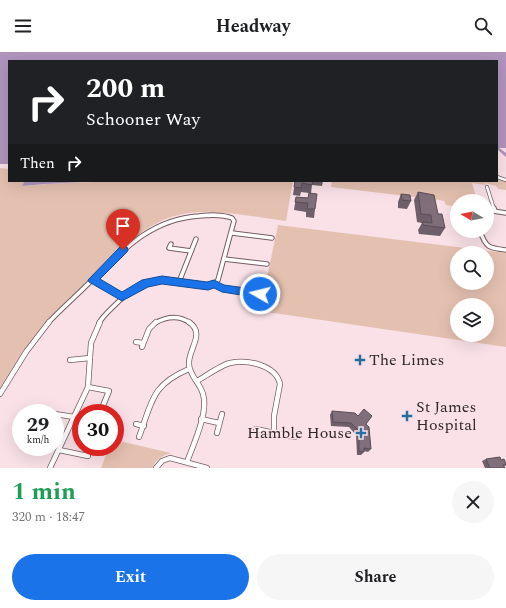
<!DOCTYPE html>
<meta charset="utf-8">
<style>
:root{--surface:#fff;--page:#f6f6f6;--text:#202124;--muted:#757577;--accent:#1a73e8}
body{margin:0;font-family:Spectral,serif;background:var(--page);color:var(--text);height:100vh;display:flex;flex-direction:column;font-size:15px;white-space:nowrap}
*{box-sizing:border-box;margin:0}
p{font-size:13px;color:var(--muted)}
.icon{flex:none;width:22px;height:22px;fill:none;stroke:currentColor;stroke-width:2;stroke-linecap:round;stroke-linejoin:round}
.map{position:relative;height:416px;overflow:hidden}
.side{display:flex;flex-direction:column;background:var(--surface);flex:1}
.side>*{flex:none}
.guide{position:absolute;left:8px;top:8px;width:490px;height:122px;border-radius:0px;box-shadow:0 4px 16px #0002;background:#202124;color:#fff;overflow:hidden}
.needle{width:26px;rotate:280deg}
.buttons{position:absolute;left:450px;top:142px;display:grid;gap:8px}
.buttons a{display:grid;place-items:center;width:44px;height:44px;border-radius:50%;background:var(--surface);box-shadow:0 4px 16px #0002;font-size:20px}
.speed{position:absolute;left:12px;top:352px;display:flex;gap:8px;font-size:20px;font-weight:700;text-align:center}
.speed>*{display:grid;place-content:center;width:52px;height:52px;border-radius:50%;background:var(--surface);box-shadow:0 4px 16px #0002;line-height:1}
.speed small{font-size:10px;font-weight:400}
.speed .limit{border:6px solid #d22;background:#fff;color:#111}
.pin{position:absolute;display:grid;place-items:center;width:34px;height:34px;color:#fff;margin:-41px -17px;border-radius:50% 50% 50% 0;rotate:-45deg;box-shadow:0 0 4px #0007}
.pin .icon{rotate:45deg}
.me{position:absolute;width:44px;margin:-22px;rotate:278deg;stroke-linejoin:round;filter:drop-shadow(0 0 3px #0008)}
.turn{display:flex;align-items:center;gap:14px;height:84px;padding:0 12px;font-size:18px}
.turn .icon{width:52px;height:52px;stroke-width:2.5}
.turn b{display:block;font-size:28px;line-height:34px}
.then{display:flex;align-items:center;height:38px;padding:0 12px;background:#0003;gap:8px;font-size:15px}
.round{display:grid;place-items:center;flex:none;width:42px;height:42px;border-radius:21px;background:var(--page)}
.headline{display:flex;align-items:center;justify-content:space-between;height:68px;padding:0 12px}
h1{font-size:24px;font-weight:700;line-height:30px;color:#1e9e55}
.action{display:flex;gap:8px;margin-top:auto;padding:8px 12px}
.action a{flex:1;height:46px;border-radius:24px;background:var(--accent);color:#fff;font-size:16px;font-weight:700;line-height:46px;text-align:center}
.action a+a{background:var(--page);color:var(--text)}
header{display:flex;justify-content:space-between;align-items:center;height:52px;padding:0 12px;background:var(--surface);font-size:18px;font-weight:700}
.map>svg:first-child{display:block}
.green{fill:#e4c0b0;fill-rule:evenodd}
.water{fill:#af94bd}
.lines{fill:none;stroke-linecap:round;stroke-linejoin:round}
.street-far2-casing{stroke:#725d63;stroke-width:4}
.street-far1-casing{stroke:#725d63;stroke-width:5.5}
.street-casing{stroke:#725d63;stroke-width:6}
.street-far2{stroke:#fff;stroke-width:2.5}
.street-far1{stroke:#fff;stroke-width:3.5}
.street{stroke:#fff;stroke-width:4.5}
.wall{fill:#6e5f6a}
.building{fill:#806f7b;stroke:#5a4e56}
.route{fill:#1a73e8;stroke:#114b97}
.poi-dot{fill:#276fa3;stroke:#f9e1e7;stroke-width:1.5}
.labels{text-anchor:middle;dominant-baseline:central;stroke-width:3;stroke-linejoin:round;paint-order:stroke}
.near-poi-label{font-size:16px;fill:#31282b;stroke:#f9e1e7;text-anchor:start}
</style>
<header><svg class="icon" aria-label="menu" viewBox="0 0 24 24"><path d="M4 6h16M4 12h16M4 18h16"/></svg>Headway<svg class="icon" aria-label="search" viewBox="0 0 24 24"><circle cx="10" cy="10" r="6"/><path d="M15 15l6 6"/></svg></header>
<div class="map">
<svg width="506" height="416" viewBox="0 0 506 416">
<rect width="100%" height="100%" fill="#f9e1e7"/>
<g class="green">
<path d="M0 116 9 117V129H25L23 134C61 130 99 130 138 129 190 129 242 129 293 129L286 169C254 165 215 156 183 162 142 170 113 205 84 233 66 251 47 268 32 288 20 303 10 320 0 336Z"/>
<path d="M497 126 506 129V138L498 137 496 134 485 131 486 133 472 131 476 145H465L466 149H457V155L446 153 444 149 439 148 331 135 332 129H497Z"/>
<path d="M278 173 506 201V295L260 259ZM457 201H487V231H457ZM457 253H487V283H457Z"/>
<path d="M115 388 171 401C162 404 156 407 152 416H101L109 395H115Z"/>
</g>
<g class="water">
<path d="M0 0H506V96H499L506 101V105L497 97V9H9V112H0Z"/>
<path d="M25 129H113C82 130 52 131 22 134Z"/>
</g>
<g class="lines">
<g class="street-far2-casing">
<g id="street-far2">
<path d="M497 125 506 128"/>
<path d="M487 135 494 157"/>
</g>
</g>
<g class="street-far1-casing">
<g id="street-far1">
<path d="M494 156 495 159"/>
<path d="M487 158 506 161"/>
<path d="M480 179C486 196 489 196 506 198"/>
<path d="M232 181 272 186"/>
<path d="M171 192 169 196 191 199"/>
<path d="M224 207 267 212"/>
<path d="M93 228 123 245"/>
<path d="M179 230 196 187"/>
<path d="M48 271C61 257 75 245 88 232 121 200 150 167 199 164 210 163 222 162 232 166L234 169 218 228 214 232"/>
<path d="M99 271C103 264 110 258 116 252 146 221 169 228 208 234L214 232 222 236 260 242"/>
<path d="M155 271C166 265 179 263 190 271"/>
</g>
</g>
<g class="street-casing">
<g id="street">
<path d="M136 290 143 291"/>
<path d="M142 295 149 277 156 270"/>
<path d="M70 308 90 306"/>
<path d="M197 329C206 324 221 313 230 311 247 307 276 313 280 332L274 364V381L295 385"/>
<path d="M88 335 109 339 100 361"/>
<path d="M0 342 26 300 49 270"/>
<path d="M45 361H52"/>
<path d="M55 362 74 365"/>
<path d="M201 367 219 371"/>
<path d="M136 372 144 374"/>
<path d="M256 377 274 381"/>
<path d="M217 381 222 362"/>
<path d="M139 385C152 350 151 333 189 317"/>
<path d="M59 398 88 404"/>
<path d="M187 410C193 393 209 360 203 342 200 331 189 323 189 312 188 297 206 282 189 270"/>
<path d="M50 416 88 335 91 291 100 270"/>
<path d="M156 416 162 409 170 406 207 416"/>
</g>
</g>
<use href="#street-far2" class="street-far2"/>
<use href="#street-far1" class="street-far1"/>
<use href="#street" class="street"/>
</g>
<g class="wall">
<path d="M295 129H323L322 134 312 133 311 141 315 157 314 166 306 165V160L294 158 296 145 308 146 309 141 301 140 300 144 293 143Z"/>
<path d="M418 140 438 162 445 176 440 184 419 182 418 178 422 171 417 170 414 148Z"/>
<path d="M401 142 411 149 407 157 398 156V150Z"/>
<path d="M332 359 366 372 371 397 368 400 364 399V400L361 403H357L356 383 349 375 331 374 330 363Z"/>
<path d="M486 407 506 413 504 414 505 416H485L482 409Z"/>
</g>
<g class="building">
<path d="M295 129H313L312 133 302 131 301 136 294 135Z"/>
<path d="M418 140 434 143 438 162H442L445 176 423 173 422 170 432 171 431 163 421 162Z"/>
<path d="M309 141 317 142 315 157H307L308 151 295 150 296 145 308 146Z"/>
<path d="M401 142 410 143 411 149 402 148Z"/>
<path d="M364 357 372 364 366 372 369 375 371 397 364 396V400L359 399V379L351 371 333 370 332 359 355 361 358 364Z"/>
<path d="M500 405 501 408 504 407 506 412V413H503L505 416H490L486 407Z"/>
</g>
<path class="route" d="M123 194 127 195 128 198 127 200 100 227 122 240 142 228 162 224 207 230 214 228 224 233 260 238 263 239 264 242 263 245 260 246 222 240 214 236 208 238 162 232 148 235 122 249 89 230 88 228 120 195Z"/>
<g class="poi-dot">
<path d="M358 302h4v4h4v4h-4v4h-4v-4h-4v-4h4z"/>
<path d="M405 358h4v4h4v4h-4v4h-4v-4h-4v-4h4z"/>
<path d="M359 375h4v4h4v4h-4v4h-4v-4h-4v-4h4z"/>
</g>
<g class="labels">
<g class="near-poi-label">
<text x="369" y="308">The Limes</text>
<text x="416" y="355">St James<tspan x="416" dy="18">Hospital</tspan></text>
<text x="352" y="381" text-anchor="end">Hamble House</text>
</g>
</g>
</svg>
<div class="buttons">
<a><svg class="needle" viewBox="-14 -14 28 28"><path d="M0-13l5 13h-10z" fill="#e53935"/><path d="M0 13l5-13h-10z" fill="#757577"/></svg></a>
<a><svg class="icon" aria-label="search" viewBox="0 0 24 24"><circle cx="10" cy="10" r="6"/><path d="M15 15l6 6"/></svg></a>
<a><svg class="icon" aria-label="layers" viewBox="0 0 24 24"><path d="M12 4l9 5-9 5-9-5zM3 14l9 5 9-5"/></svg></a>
</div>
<div class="speed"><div>29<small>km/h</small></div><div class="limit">30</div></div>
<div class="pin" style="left:123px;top:198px;background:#d93025"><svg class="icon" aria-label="arrive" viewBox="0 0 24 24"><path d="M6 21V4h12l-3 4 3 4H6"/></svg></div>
<svg class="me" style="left:260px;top:242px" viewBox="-20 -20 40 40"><circle r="17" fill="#1a73e8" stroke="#fff" stroke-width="3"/><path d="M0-11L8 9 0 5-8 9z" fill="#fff"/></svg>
<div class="guide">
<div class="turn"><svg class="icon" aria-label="right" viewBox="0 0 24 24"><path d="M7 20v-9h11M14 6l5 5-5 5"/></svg><div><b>200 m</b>Schooner Way</div></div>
<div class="then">Then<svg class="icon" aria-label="right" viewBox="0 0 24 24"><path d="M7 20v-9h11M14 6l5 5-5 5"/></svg></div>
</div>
</div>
<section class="side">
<div class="headline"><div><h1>1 min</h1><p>320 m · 18:47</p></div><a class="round"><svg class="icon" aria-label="close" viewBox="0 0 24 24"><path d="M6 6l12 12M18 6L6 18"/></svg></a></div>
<div class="action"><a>Exit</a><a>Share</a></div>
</section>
